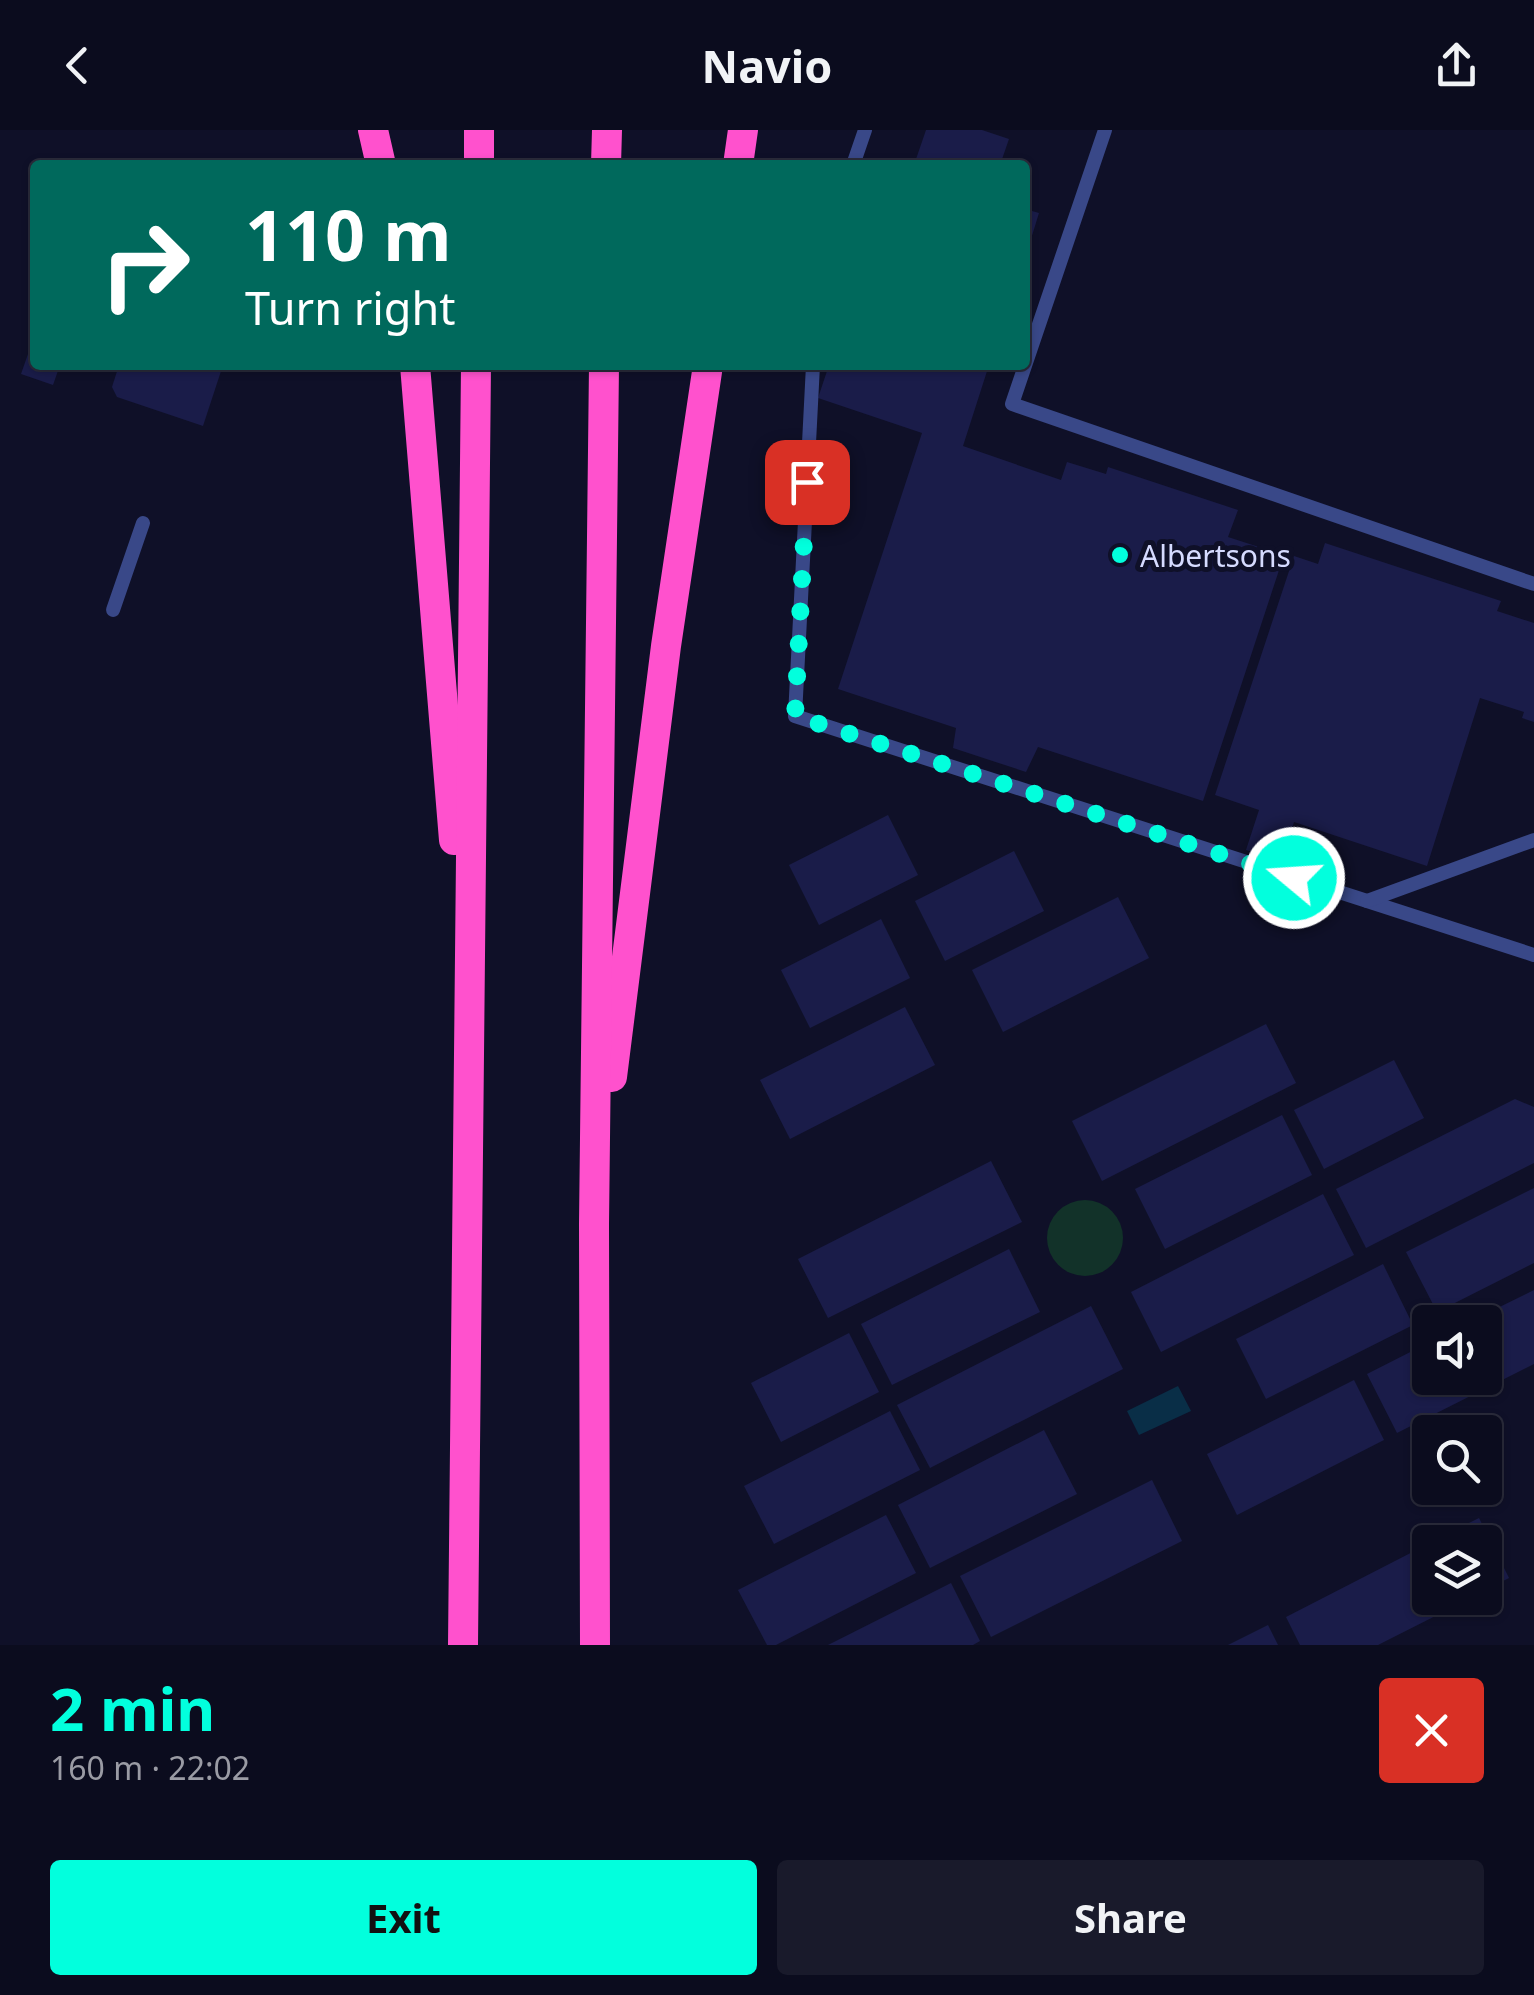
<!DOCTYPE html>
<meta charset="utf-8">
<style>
:root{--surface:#0b0c1e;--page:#191a2b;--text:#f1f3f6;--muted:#9a9ba4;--line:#2b2c3c;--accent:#02ffdd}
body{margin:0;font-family:"Noto Sans",sans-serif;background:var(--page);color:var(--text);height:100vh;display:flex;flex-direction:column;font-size:38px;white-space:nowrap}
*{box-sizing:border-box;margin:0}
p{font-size:32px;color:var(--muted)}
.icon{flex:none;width:55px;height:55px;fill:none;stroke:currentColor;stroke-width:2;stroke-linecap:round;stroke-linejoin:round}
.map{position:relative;height:1515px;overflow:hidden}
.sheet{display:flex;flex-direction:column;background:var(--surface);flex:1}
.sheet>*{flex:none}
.banner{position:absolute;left:30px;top:30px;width:1000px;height:210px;border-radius:10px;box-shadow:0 2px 8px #0004,0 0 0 2px var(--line);background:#00695c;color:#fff;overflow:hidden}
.controls{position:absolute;left:1412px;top:1175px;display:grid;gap:20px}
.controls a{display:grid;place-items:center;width:90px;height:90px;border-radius:10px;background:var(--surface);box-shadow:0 2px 8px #0004,0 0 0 2px var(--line);font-size:50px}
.pin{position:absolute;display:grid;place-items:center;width:85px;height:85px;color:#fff;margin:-42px;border-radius:20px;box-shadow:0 5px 15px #0006}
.me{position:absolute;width:110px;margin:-55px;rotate:288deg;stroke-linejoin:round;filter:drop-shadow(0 0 8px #0008)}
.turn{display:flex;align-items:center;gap:35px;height:210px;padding:0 50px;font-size:45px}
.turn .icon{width:130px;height:130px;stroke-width:2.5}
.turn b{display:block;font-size:70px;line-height:85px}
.round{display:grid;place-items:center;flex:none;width:105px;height:105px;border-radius:10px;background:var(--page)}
.overview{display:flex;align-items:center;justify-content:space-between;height:170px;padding:0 50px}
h1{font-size:60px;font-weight:700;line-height:75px;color:var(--accent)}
.cta{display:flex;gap:20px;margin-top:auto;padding:20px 50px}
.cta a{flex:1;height:115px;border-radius:10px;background:var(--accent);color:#111;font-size:40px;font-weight:700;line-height:115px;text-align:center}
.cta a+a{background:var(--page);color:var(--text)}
header{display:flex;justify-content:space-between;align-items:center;height:130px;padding:0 50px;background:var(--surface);font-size:45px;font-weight:700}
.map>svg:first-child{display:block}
.green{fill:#123229}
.water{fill:#092e47}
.building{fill:#1a1c49}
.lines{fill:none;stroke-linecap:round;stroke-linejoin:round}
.service{stroke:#394888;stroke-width:14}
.motorway{stroke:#ff51cd;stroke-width:30}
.route{stroke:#02ffdd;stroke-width:18;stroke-dasharray:0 32.4}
.poi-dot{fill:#02ffdd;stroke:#0f1028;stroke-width:4}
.labels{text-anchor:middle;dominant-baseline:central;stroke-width:10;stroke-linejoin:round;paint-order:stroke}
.poi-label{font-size:30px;fill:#d6dbff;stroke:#0f1028;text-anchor:start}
</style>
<header><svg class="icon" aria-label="back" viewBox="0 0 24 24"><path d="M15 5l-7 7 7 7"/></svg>Navio<svg class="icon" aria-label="share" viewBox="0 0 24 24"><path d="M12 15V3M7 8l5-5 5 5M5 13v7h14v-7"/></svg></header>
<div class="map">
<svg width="1534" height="1515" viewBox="0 0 1534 1515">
<rect width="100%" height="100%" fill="#0f1028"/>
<circle class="green" cx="1085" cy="1108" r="38"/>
<path class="water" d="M1178 1256 1191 1281 1139 1305 1127 1281Z"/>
<g class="building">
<path d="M926 0H982L1009 9 1000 35H914Z"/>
<path d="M1025 79 1039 83 1026 125H1025Z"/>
<path d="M35 204V235H60L53 255 21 244Z"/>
<path d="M119 235H223L203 296 117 267 112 257Z"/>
<path d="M829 235H989L963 316 1061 350 1067 332 1106 344 1108 337 1238 380 1228 407 1284 425 1203 671 1038 617 1026 642 953 618 956 598 838 559 922 303 818 268Z"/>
<path d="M1325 413 1501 471 1497 481 1534 493V592L1522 588 1524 582 1480 568 1427 736 1294 692 1282 732 1246 720 1259 680 1215 665 1294 426 1318 434Z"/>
<path d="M888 685 918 745 819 795 789 735Z"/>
<path d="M1014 721 1044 781 945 831 915 771Z"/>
<path d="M1118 767 1149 828 1003 902 972 840Z"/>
<path d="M881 789 910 848 810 898 781 840Z"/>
<path d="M905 877 935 935 790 1009 760 950Z"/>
<path d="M1266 894 1296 953 1102 1051 1072 991Z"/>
<path d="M1394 930 1424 988 1324 1039 1294 980Z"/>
<path d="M1515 969 1534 977V1033L1366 1118 1336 1059Z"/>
<path d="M1282 985 1312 1045 1165 1119 1135 1059Z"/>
<path d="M991 1031 1022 1092 828 1188 798 1129Z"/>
<path d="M1534 1058V1133L1437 1182 1406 1122Z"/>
<path d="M1323 1064 1354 1125 1161 1222 1131 1162Z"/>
<path d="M1009 1119 1040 1182 892 1255 861 1194Z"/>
<path d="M1383 1134 1413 1195 1266 1269 1236 1209Z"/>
<path d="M1534 1160V1234L1397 1303 1367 1244 1430 1212V1248H1485V1192H1469Z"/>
<path d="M1091 1176 1123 1239 930 1338 897 1275Z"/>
<path d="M849 1203 879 1262 781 1312 751 1253Z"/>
<path d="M1354 1250 1384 1310 1237 1385 1207 1324Z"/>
<path d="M890 1281 920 1340 774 1414 744 1356Z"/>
<path d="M1044 1300 1077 1364 930 1438 898 1375Z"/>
<path d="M1152 1350 1182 1411 991 1507 960 1446Z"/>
<path d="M886 1385 916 1443 776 1515H767L738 1460Z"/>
<path d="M1479 1388 1509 1448 1485 1460V1412H1431Z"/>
<path d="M1430 1413V1468H1471L1378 1515H1300L1286 1487Z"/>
<path d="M951 1453 980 1511 973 1515H828Z"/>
<path d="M1268 1495 1278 1515H1228Z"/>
</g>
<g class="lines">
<g class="service">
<path d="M1105 0 1012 274 1534 454"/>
<path d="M853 35 865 0"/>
<path d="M813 235 795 586 1534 825"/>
<path d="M113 480 143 393"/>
<path d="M1367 771 1534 710"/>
</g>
<g class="motorway">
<path d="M373 0 381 35"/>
<path d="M479 35V0"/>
<path d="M606 35 607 0"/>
<path d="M738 35 743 0"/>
<path d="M415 235 454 710"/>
<path d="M612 947 666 516 708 235"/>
<path d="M463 1515 476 235"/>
<path d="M595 1515 594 1094 604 235"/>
</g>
</g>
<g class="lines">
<path class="route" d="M807 352 795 586 1294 748"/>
</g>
<circle class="poi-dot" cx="1120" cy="425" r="10"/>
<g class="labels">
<g class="poi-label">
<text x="1140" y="425">Albertsons</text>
</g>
</g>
</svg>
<div class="controls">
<a><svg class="icon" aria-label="sound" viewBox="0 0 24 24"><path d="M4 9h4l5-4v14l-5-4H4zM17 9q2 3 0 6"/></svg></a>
<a><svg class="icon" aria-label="search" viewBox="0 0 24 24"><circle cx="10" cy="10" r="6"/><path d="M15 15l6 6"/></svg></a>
<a><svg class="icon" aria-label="layers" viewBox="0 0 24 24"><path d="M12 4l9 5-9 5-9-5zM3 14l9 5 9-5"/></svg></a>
</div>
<div class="pin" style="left:807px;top:352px;background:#d93025"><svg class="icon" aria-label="arrive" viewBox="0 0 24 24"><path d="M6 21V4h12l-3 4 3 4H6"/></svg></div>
<svg class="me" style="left:1294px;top:748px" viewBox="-20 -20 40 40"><circle r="17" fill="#02ffdd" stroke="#fff" stroke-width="3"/><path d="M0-11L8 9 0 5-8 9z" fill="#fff"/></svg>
<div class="banner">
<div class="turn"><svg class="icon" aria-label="right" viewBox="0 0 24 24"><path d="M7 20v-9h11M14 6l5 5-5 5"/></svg><div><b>110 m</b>Turn right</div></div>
</div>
</div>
<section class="sheet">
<div class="overview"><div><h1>2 min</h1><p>160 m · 22:02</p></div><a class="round" style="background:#d93025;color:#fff"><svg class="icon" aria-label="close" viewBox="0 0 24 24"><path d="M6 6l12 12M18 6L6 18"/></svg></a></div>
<div class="cta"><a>Exit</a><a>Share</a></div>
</section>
